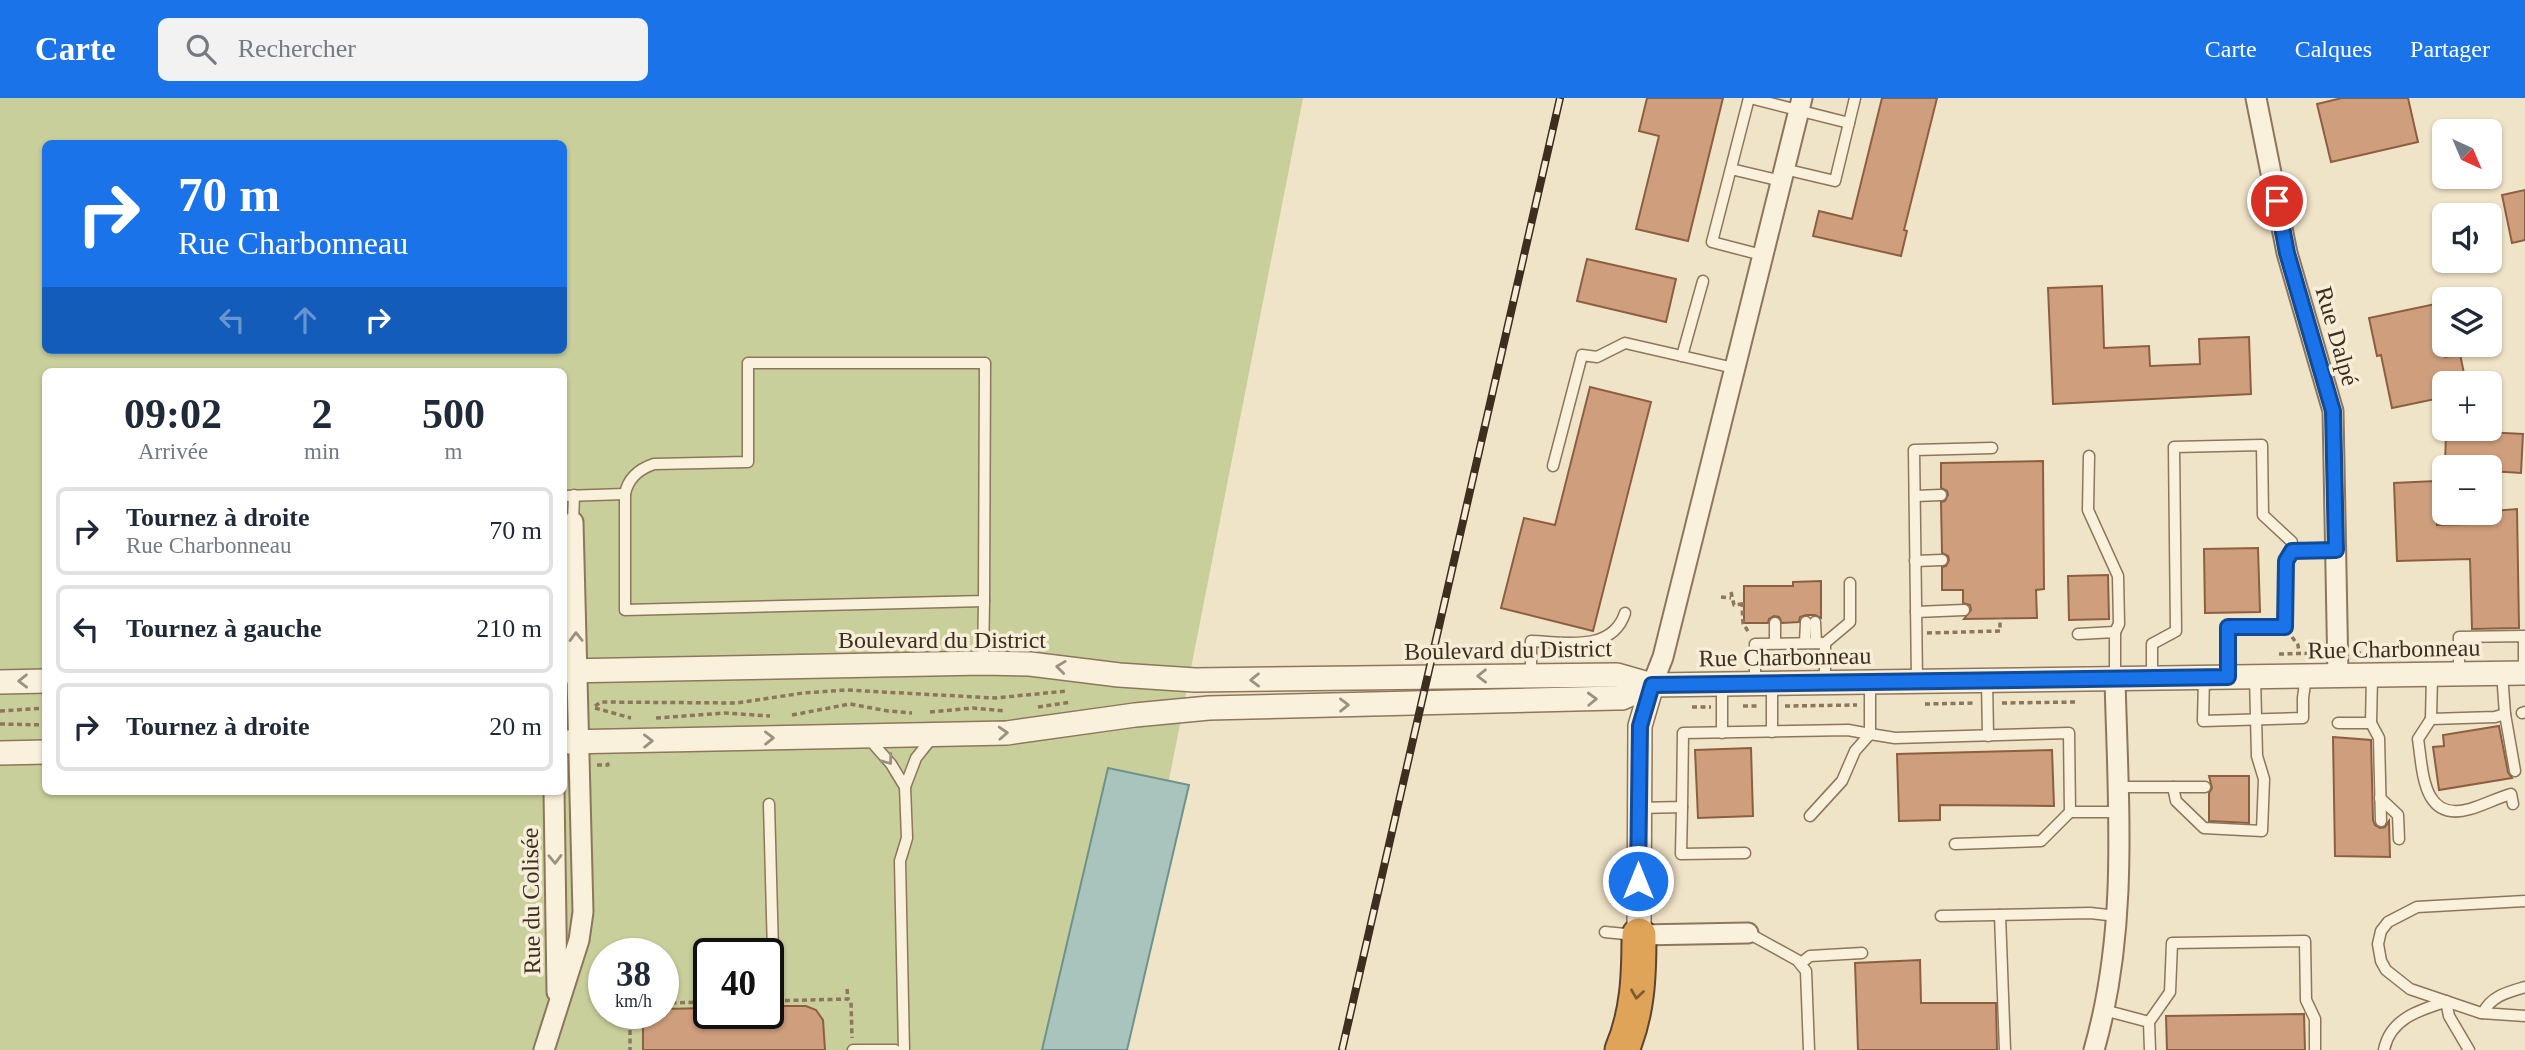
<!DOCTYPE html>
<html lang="fr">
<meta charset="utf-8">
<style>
:root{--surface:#fff;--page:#f2f2f3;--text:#1f2937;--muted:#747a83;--line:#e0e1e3;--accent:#1a73e8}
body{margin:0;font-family:Georgia,serif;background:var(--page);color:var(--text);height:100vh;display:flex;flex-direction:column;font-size:26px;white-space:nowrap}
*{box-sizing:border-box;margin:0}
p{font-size:23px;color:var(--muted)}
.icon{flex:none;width:38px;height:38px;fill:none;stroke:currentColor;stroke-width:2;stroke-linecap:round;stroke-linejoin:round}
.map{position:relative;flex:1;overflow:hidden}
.panel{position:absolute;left:42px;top:270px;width:525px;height:427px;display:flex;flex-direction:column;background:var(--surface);border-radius:10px;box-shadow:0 2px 5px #0004}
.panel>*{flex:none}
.hud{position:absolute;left:42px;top:42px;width:525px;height:214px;border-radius:10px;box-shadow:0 2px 5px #0004;background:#1a73e8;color:#fff;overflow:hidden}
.needle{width:46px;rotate:136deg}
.buttons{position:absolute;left:2432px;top:21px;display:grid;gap:14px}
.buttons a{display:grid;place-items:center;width:70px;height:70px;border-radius:10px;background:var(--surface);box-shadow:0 2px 5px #0004;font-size:35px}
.speed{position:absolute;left:588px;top:840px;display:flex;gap:14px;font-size:35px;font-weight:700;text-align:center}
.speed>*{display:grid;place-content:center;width:91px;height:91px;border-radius:50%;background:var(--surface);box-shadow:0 2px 5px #0004;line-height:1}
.speed small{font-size:18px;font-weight:400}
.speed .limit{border:4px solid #111;border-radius:10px;background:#fff;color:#111}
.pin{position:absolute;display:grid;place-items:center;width:60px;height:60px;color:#fff;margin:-30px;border:4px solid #fff;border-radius:50%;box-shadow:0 2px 7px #0007}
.me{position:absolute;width:77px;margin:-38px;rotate:0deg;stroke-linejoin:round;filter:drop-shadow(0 0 5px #0008)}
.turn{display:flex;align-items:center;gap:24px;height:147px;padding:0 21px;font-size:32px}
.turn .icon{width:91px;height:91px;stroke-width:2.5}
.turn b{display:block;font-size:49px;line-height:60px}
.lanes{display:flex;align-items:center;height:66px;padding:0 21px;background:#0003;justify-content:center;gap:35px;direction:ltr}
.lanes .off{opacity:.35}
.eta{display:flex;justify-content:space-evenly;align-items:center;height:119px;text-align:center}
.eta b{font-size:42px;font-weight:700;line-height:49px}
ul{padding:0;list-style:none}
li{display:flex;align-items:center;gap:21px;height:88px;margin:0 14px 10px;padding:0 7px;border:4px solid var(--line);border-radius:10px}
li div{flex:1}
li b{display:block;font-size:26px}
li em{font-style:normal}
header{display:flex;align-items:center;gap:42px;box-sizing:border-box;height:98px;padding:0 35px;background:var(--accent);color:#fff}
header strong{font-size:33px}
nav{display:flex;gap:38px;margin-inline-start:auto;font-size:24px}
.search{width:490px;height:63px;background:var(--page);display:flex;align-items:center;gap:18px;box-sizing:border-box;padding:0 24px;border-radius:10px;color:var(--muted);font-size:26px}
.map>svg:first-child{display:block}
.green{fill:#c9cf9b;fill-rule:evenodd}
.water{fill:#a9c4bc;stroke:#6f938a;stroke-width:2}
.building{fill:#cf9f7d;stroke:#8d5f41;stroke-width:2}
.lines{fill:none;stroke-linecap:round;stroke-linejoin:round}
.service-casing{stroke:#8d765c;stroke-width:13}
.minor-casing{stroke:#8d765c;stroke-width:23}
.tertiary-casing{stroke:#8d765c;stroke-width:26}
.motorway-casing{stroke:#5b4430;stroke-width:37}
.path{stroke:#8d765c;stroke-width:3.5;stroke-dasharray:5 3.5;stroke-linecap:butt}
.service{stroke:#faf1dc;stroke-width:10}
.minor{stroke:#faf1dc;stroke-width:19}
.tertiary{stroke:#faf1dc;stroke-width:23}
.motorway{stroke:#e0a458;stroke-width:33}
.rail-casing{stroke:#3d2e20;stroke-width:8}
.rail{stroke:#f7eed8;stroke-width:5;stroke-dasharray:16;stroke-linecap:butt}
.oneway{stroke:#9c907e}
.oneway2{stroke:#7e5d36}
.route-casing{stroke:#114b97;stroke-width:18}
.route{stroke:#1a73e8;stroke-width:12}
.labels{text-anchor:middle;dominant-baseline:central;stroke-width:7;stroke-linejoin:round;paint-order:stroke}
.street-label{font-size:24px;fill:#3d2e20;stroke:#f7eed8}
</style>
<header>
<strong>Carte</strong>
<div class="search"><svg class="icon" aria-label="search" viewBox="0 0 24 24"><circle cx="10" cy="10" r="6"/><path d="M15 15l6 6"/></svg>Rechercher</div>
<nav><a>Carte</a><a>Calques</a><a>Partager</a></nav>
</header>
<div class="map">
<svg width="2525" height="952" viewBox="0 0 2525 952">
<rect width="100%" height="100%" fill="#f0e4c8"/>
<path class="green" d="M0 0H1303L1116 952H0ZM46 46H564V252H46ZM46 273H564V693H46ZM604 856H663V915H604ZM709 856H768V915H709Z"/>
<path class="water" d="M1108 670 1189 687 1127 952H1042Z"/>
<g class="building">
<path d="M1647 0H1723L1688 143 1636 131 1659 38 1639 33Z"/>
<path d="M1882 0H1937L1904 132 1907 133 1901 158 1813 138 1819 113 1852 121Z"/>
<path d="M2342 0H2408L2418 44 2331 64 2317 6Z"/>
<path d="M2525 92V142L2512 145 2502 97Z"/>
<path d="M1587 161 1676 181 1666 224 1577 203Z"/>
<path d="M2102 188 2104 250 2149 248 2150 268 2200 266 2199 241 2249 239 2251 296 2053 306 2048 190Z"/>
<path d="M2445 204V259L2460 256 2466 285H2445V299L2392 310 2381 257 2377 258 2369 220Z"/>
<path d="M1590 289 1651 304 1593 533 1501 510 1524 420 1555 427Z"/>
<path d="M2446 332 2523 336 2521 375 2490 373V369H2445Z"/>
<path d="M2043 363 2044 491 2036 492 2037 520 1964 521 1971 512 1970 507 1963 505V492H1942V469L1946 468 1949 462 1948 458 1942 455 1941 404 1945 403 1948 397 1947 393 1941 390V365Z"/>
<path d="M2436 383 2437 427 2469 426 2468 415 2517 411 2519 530 2472 531 2470 461 2397 463 2394 385Z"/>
<path d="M2258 450 2260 514 2205 515 2204 451Z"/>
<path d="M2108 477 2109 521 2069 522 2068 478Z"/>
<path d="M1821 483V520L1815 517H1806L1800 519 1799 524 1782 525 1779 519 1774 518 1769 521 1768 525H1744V488H1793V484Z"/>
<path d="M2499 628 2508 674 2512 680 2439 692 2433 649 2444 648 2443 637Z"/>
<path d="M2333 639 2371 642 2373 722 2375 727 2380 730 2385 729 2389 723 2390 759 2335 758Z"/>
<path d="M1751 650 1753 718 1698 720 1695 652Z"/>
<path d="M2052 652 2054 708 1940 707V722L1899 723 1897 656Z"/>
<path d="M2209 678H2249V725L2209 723V695L2212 690Z"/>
<path d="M1920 862 1921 905H1996L1997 952H1858L1855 865Z"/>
<path d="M768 908H806L816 912 823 922 825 952H643V926L649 915H663V911L709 910V915H768Z"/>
<path d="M2304 916 2305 952H2167L2166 918Z"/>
</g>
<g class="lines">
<g class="service-casing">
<g id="service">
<path d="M1749 0 1712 144 1762 157"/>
<path d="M1750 0 1849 25"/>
<path d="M1731 71 1781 83"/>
<path d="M1784 71 1835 83 1855 0"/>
<path d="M1682 258 1703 183"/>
<path d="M748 265H985L984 503 625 512V396C628 380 639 371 654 366L748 364Z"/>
<path d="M2089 358 2088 412 2118 478 2119 526 2115 534"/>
<path d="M1553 368 1582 257 1597 259 1625 245 1734 270"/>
<path d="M564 398 625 396"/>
<path d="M1915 398 1941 397"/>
<path d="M573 424 574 397"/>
<path d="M1915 463 1942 462"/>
<path d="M1916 514 1964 512"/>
<path d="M1815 524 1816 545"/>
<path d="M2078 536 2115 534V580"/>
<path d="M1775 545V525"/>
<path d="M1805 545 1806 524"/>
<path d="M1825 545 1850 524V485"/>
<path d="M983 565 984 503"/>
<path d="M2459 576V539L2524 538V575"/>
<path d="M1531 577V543C1564 544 1612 555 1625 515"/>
<path d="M2432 577 2431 621 2495 619 2505 616 2502 575"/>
<path d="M2228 579V529H2285L2286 463 2292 453 2336 452"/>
<path d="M2152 580V546L2176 533 2174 349 2262 347 2263 417 2292 444V453"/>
<path d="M2204 580 2203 623 2303 620V600L2306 578"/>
<path d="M1917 583 1914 352 1992 350"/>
<path d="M1987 583 1988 638"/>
<path d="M1755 585V546L1825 545V584"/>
<path d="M1870 585V636L1895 640 2069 635 2070 714H2119"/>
<path d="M2522 615 2525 614"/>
<path d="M2505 616 2515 673"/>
<path d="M2431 621 2418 641C2423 673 2422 725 2470 711 2484 707 2497 700 2511 696L2513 706"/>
<path d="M2338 625H2371L2372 578"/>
<path d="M2371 625 2379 640 2381 723"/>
<path d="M1772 634V586"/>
<path d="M1722 635V586"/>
<path d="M869 641 891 666 905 689"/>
<path d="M2119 689H2205"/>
<path d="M2173 689 2176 703 2204 730 2262 733 2264 681 2257 658 2255 579"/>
<path d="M2380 700 2398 717 2399 741"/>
<path d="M769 706 773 854"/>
<path d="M1682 709 1681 756 1745 755"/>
<path d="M1639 710 1682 709 1683 635 1848 632 1870 636"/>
<path d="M1810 718 1842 683 1855 653 1870 636"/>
<path d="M1955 746 2041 743 2070 714"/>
<path d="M2525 803 2417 809 2388 824 2381 833 2378 846 2381 863 2386 872 2410 891 2481 915 2525 918"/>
<path d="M2000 817 2005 952"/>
<path d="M1941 818 2090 815 2117 818"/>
<path d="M1605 834 1635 837"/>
<path d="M1748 835 1797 862 1806 873 1809 952"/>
<path d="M1801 865 1810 858 1862 855"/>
<path d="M2446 903 2449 918 2469 952"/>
<path d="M2104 912 2149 924 2150 952"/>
<path d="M2483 915C2491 898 2508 894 2525 889"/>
<path d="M2149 924 2170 894 2172 845 2305 843 2306 902 2315 921V952"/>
<path d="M853 952H895"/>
<path d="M904 952 900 763 907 740 905 689 916 660 932 640"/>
<path d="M2384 952C2390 921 2419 912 2445 904"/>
</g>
</g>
<g class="minor-casing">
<g id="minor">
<path d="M2256 0 2287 155 2333 313 2338 578"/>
<path d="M1652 587 1663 559 1802 0"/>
<path d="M554 693 557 894"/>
<path d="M1639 837 1748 835"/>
<path d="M544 952 579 842 583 814 573 424"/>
<path d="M2094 952C2129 830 2118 705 2115 581"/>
</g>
</g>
<g class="tertiary-casing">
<g id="tertiary">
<path d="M564 573 983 565 1030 566 1119 577 1195 582 1617 577 1652 587 2525 575"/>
<path d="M0 584 46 583"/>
<path d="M564 644 1007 635 1135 617 1209 610 1616 600H1622L1652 587"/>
<path d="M0 655 46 654"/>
<path d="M1639 837 1640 628 1652 587"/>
</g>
</g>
<g class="motorway-casing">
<path id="motorway" d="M1622 952C1638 914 1639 877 1639 837"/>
</g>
<g class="path">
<path d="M1731 494 1734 507 1742 506"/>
<path d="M1721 499 1731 500"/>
<path d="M1744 506H1742L1743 525 1749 535"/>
<path d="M1927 535 2000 533V520"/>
<path d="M2292 539 2298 547 2299 555"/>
<path d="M2356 555 2439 554"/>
<path d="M2279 556 2320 555"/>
<path d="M1704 560 1718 564"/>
<path d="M2002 605 2078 604"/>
<path d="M1925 606 1976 605"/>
<path d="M595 608 601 604 736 605 803 595 846 592 995 600 1067 593"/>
<path d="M1743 608H1759"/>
<path d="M1785 608 1857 607"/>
<path d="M1038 609 1071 604"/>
<path d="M1692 609H1711"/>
<path d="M595 610 631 620"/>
<path d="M0 613 46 610"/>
<path d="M930 614 973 610 1006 613"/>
<path d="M792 617 850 606 888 613 912 615"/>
<path d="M656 620 725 615 770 618"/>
<path d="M0 626 46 627"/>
<path d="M597 667H608L606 662"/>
<path d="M847 891 848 901"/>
<path d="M768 903 848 901 851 904 852 940"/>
<path d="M663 905 709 904"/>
<path d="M630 915V952"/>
</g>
<use href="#service" class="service"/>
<use href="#minor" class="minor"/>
<use href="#tertiary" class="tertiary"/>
<use href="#motorway" class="motorway"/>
<g class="rail-casing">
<path id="rail" d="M1342 952 1560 0"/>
</g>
<use href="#rail" class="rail"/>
</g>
<defs><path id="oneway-chevron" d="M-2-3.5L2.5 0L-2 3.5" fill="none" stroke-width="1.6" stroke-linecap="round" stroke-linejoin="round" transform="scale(1.75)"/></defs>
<g class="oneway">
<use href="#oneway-chevron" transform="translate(576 539) rotate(-91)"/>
<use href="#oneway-chevron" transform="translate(1061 569) rotate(-173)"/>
<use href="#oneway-chevron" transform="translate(1482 578) rotate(179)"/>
<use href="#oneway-chevron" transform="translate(1255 582) rotate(179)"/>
<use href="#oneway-chevron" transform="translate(23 583) rotate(179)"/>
<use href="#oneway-chevron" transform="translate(1592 601) rotate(-2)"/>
<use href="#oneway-chevron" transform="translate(1344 607) rotate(-1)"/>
<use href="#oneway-chevron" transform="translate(1003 635) rotate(-3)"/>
<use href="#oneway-chevron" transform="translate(769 640) rotate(-1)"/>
<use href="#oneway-chevron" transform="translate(648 643) rotate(-1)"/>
<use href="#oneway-chevron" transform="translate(888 662) rotate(53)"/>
<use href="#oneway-chevron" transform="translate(555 761) rotate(89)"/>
</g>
<use class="oneway2" href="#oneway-chevron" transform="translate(1637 896) rotate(98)"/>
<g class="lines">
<g class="route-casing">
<path id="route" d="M1638 783 1640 628 1652 587 2228 579V529H2285L2286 463 2292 453 2336 452 2333 313 2287 155 2277 103"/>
</g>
<use href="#route" class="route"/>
</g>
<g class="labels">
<g class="street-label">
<text transform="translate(2337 238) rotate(74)">Rue Dalpé</text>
<text x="942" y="542">Boulevard du District</text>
<text transform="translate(2394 551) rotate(-1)">Rue Charbonneau</text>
<text transform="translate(1508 552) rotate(-1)">Boulevard du District</text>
<text transform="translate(1785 559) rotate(-1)">Rue Charbonneau</text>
<text transform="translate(531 803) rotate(-91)">Rue du Colisée</text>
</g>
</g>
</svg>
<div class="buttons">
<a><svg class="needle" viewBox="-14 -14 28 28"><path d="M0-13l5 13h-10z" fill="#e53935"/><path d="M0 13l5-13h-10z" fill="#747a83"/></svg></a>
<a><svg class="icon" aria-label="sound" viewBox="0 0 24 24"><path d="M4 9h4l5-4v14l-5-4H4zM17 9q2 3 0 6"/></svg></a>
<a><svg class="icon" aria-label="layers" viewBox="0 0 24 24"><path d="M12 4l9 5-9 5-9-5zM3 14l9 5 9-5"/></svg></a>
<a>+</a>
<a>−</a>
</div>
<div class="speed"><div>38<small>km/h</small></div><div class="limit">40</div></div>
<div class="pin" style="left:2277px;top:103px;background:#d93025"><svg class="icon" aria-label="arrive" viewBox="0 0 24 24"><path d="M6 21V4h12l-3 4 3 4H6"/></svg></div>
<svg class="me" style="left:1638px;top:783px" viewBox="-20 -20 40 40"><circle r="17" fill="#1a73e8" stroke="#fff" stroke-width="3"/><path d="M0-11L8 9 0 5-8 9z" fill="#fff"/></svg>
<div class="hud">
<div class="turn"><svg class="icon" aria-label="right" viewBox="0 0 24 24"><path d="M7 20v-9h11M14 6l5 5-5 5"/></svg><div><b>70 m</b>Rue Charbonneau</div></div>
<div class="lanes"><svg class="icon off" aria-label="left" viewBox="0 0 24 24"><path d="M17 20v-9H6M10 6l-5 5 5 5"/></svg><svg class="icon off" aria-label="ahead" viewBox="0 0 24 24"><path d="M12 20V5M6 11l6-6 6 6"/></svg><svg class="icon" aria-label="right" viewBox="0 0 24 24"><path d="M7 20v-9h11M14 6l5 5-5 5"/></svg></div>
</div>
<section class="panel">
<div class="eta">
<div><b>09:02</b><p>Arrivée</p></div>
<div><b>2</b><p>min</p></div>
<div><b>500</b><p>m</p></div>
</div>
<ul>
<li><svg class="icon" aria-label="right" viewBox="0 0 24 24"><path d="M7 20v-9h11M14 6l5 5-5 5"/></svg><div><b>Tournez à droite</b><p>Rue Charbonneau</p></div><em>70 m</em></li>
<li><svg class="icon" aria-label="left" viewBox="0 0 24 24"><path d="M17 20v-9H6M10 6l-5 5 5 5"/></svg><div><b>Tournez à gauche</b></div><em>210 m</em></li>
<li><svg class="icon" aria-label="right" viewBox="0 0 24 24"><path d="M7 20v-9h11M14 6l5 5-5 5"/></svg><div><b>Tournez à droite</b></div><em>20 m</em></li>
</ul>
</section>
</div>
